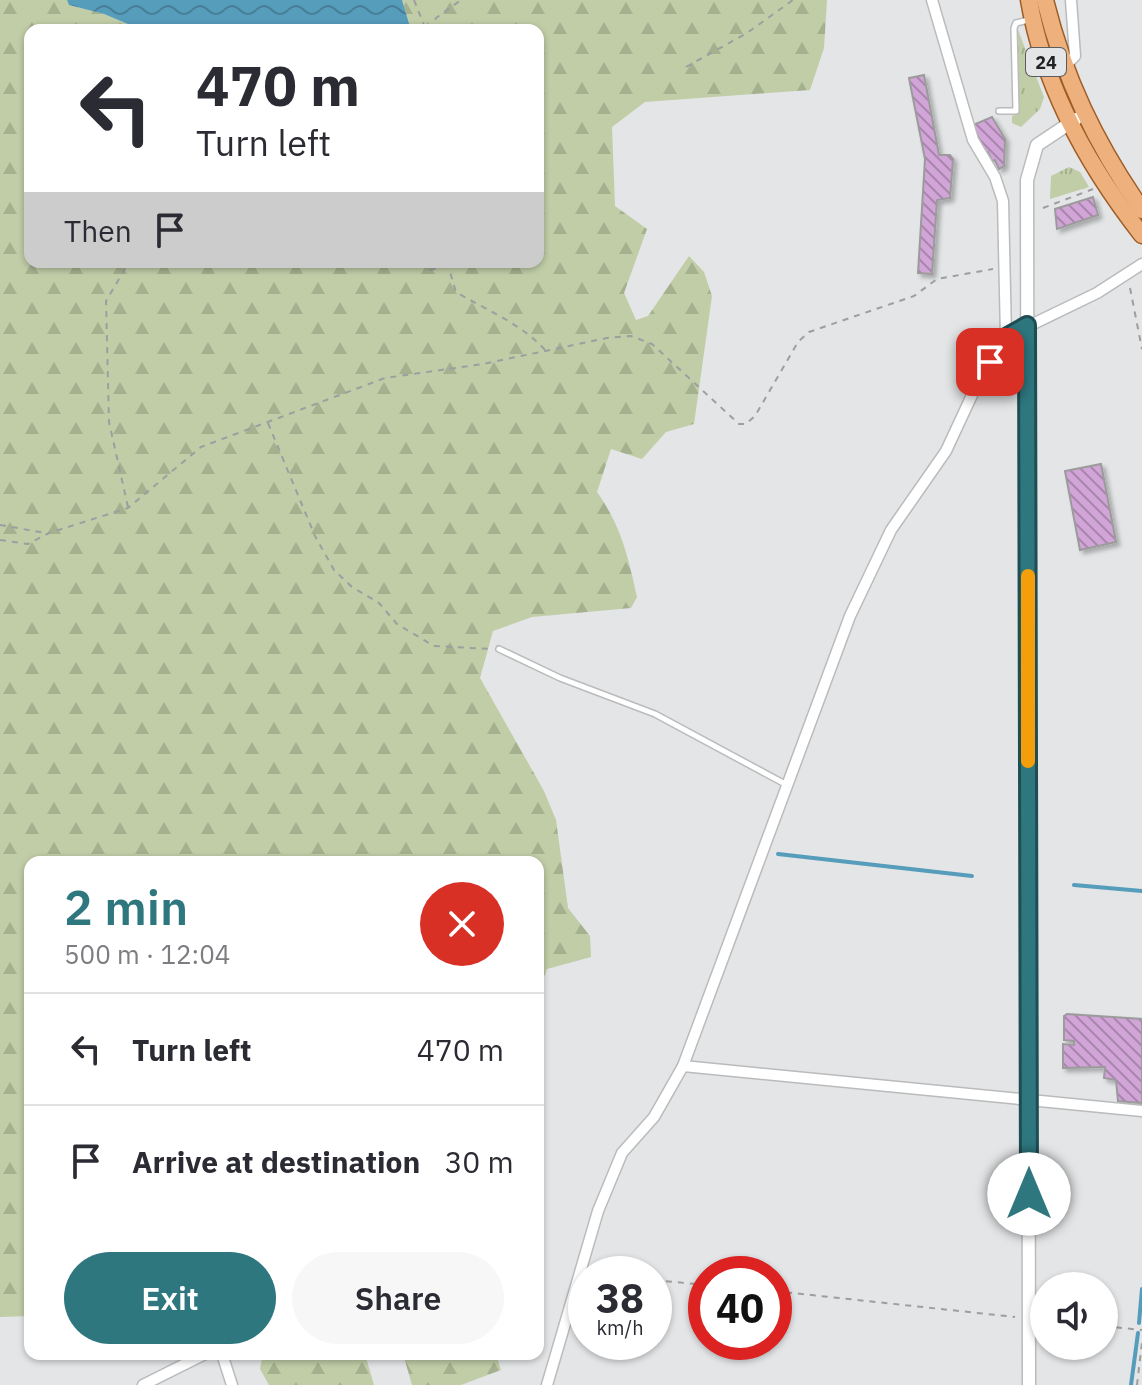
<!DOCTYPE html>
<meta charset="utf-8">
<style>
:root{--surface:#fff;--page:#f7f7f7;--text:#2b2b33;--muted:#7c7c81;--line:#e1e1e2;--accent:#2e777f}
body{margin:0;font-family:"IBM Plex Sans",sans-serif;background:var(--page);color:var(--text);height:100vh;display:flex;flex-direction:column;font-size:30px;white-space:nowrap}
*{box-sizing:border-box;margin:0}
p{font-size:26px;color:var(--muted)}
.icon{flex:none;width:44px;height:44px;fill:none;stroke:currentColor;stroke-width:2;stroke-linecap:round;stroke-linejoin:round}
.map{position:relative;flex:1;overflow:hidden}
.sheet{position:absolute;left:24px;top:856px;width:520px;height:504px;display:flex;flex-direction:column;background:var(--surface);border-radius:16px;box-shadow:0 2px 6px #0004}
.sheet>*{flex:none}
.top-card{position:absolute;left:24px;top:24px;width:520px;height:244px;border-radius:16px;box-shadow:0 2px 6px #0004;background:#fff;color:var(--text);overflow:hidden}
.controls{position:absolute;left:1030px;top:1272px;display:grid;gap:16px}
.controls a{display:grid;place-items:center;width:88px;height:88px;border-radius:50%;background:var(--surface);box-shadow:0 2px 6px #0004;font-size:40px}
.speed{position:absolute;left:568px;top:1256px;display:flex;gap:16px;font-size:40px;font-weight:700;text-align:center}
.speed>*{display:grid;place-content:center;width:104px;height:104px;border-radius:50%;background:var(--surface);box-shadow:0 2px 6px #0004;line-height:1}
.speed small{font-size:20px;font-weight:400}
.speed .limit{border:12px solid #d22;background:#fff;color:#111}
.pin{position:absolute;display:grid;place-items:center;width:68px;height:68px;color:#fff;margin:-34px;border-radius:16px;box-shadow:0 4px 12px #0006}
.me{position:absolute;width:88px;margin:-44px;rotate:0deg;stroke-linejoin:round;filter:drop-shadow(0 0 6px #0008)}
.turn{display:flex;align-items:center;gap:28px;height:168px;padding:0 40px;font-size:36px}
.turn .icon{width:104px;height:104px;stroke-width:2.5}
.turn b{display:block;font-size:56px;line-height:68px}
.then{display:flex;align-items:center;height:76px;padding:0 40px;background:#0003;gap:16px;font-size:30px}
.round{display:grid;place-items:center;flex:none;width:84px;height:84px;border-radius:42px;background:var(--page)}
.headline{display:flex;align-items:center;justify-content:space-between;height:136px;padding:0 40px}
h1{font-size:48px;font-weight:600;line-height:60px;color:var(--accent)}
.action{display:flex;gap:16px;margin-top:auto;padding:16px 40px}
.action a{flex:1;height:92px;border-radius:48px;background:var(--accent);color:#fff;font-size:32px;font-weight:600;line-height:92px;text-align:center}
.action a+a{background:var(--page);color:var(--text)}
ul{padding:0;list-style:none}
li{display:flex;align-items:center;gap:24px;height:112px;padding:0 40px;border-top:2px solid var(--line)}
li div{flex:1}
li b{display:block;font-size:30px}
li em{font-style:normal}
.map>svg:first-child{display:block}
.grass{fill:url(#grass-tufts)}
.forest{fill:url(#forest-firs)}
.water{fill:url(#water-waves)}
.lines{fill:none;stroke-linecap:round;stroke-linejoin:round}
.stream{stroke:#569cbb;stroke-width:4}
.building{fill:url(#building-back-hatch);stroke:#9c9b9c;stroke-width:2;filter:url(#shadow)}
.service-casing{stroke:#babbbc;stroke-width:8}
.minor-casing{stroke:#babbbc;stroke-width:13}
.tertiary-casing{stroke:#babbbc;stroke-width:15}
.primary-casing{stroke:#9f5c25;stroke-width:19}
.path{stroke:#9d9e9f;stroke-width:2;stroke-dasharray:6 6;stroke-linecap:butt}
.service{stroke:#fff;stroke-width:5}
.minor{stroke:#fff;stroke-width:10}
.tertiary{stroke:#fff;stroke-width:12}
.primary{stroke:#eeb07d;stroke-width:16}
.route-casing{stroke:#1e4d53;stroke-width:20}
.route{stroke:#2e777f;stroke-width:14}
.slow{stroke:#f59e0b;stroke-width:14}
.labels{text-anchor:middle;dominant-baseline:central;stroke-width:7;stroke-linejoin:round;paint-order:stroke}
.shield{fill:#e3e5e6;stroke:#5b5c5d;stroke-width:2}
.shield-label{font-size:18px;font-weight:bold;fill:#212222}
</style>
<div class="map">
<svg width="1142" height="1385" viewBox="0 0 1142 1385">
<defs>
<pattern id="grass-tufts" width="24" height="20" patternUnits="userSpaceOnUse" patternTransform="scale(2)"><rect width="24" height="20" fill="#c0cda7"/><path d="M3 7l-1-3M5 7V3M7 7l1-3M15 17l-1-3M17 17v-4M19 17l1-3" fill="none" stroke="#a5b08f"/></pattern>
<pattern id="forest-firs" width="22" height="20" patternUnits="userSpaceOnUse" patternTransform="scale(2)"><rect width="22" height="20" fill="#c0cda7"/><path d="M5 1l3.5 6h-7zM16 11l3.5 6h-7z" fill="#a5b08f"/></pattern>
<pattern id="water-waves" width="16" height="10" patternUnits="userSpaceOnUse" patternTransform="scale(2)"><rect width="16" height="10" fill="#569cbb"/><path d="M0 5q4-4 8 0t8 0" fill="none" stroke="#477f98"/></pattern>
<pattern id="building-back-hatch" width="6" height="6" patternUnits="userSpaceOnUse" patternTransform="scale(2)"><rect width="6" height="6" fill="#d1a5d7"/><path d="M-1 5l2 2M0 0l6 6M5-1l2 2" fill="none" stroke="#a986ae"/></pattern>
<filter id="shadow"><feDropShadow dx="3.5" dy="3.5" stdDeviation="2" flood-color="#0004"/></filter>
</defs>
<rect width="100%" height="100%" fill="#e3e5e6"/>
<g class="grass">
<path d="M1018 30 1044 97 1040 109 1021 127 1012 123V116L1019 113Z"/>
<path d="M1069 167 1080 172 1089 187 1050 199 1051 176Z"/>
</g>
<g class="forest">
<path d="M0 0H67L69 5 104 14 142 30H30V262H538V30H411L402 0H827L824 48 810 90 645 102 612 127 615 206 647 229 624 293 636 320 648 316 689 256 704 272 712 296 694 424 666 432 642 459 611 449 597 492C621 526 628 556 637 597L631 608 532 617 493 631 480 678 544 791 556 820 568 908 590 936 591 957 547 969 538 994V862H30V1316L0 1317Z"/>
<path d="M263 1354H365L374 1385H269L260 1369Z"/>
<path d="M403 1354H496L501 1370 461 1385H412Z"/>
</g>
<path class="water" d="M67 0H402L411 30H142L104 14 69 5Z"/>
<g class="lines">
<g class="stream">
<path d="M778 854 972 876"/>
<path d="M1074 885 1142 891"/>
<path d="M1139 1323 1142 1289"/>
<path d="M1131 1385 1138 1333"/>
</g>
</g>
<g class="building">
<path d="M924 75 939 155H950L953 159 950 198 937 200 932 274 918 273 925 159 909 78Z"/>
<path d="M992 117 1005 139 1004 166 999 169 995 160 992 161 988 152 985 153 973 125Z"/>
<path d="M1093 197 1098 215 1057 229 1055 209Z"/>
<path d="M1101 464 1116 542 1080 550 1065 471Z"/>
<path d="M1067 1014 1142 1019V1103L1118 1101 1116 1080 1104 1078 1105 1067 1063 1068V1044L1074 1045V1041L1064 1040V1016Z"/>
</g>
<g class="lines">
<g class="service-casing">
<g id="service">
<path d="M999 111H1016L1014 28 1016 23 1028 20"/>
<path d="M499 649 560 678 655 714 787 785"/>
</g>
</g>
<g class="minor-casing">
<g id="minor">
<path d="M932 0 973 140 995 177 1003 201 1006 337"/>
<path d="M1064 67 1075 56 1071 0"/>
<path d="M683 1066 1142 1111"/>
<path d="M222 1354 232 1385"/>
<path d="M143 1385 205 1354"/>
<path d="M547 1385 598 1211 622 1153 654 1117 683 1066 850 616 891 530 946 451 979 380 1006 337 1097 293 1142 264"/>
</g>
</g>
<g class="tertiary-casing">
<path id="tertiary" d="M1029 1385 1027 180 1037 145 1076 119"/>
</g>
<g class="primary-casing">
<g id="primary">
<path d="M1029 0C1044 88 1088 166 1142 235"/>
<path d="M1045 0C1064 78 1096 144 1142 210"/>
</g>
</g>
<g class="path">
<path d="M414 0 426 30"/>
<path d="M429 30 436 18 461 0"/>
<path d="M686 67 747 33 793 0"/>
<path d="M1043 208 1093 189"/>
<path d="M421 262 430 270 447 266"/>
<path d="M447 262 456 292C488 311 522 324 546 351"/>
<path d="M1130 288 1142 349"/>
<path d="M268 423 315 536 334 570 352 587 379 603 397 624 434 646 491 649"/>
<path d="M128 507 109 422 106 301 129 262"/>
<path d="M0 525 46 533"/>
<path d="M0 540 28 544 49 533 128 508 201 447 385 378 483 364 607 338 631 336 652 344 739 424H746L755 416 798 342 809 332 914 296 937 279 993 269"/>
<path d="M654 1280 706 1285"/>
<path d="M774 1291 1015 1317"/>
<path d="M1104 1326 1142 1330"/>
<path d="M1137 1385 1142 1342"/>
</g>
<use href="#service" class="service"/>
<use href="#minor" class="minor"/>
<use href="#tertiary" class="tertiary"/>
<use href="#primary" class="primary"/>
</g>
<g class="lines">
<g class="route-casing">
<path id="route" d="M990 362 1006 337 1027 325 1029 1194"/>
</g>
<use href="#route" class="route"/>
<path class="slow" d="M1028 576V761"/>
</g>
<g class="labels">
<rect class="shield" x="1026" y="48" width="40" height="28" rx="6"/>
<g class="shield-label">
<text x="1046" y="62">24</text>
</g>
</g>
</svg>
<div class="controls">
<a><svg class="icon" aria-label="sound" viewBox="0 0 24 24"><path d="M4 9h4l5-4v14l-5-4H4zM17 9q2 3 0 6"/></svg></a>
</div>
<div class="speed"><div>38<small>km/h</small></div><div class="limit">40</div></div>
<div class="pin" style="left:990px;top:362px;background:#d93025"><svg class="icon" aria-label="arrive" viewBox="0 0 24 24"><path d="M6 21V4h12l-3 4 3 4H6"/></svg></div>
<svg class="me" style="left:1029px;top:1194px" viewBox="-20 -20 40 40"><circle r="19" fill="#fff"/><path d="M0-13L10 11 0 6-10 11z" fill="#2e777f"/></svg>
<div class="top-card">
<div class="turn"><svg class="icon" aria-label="left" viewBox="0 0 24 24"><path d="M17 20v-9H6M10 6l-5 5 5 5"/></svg><div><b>470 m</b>Turn left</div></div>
<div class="then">Then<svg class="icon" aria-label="arrive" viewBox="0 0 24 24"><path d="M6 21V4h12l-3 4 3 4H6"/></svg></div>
</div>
<section class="sheet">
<div class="headline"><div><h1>2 min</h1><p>500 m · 12:04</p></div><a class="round" style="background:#d93025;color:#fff"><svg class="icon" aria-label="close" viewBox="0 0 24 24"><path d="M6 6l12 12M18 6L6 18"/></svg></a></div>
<ul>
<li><svg class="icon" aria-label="left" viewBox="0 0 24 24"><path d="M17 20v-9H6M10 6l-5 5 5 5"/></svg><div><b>Turn left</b></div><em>470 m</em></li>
<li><svg class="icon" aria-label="arrive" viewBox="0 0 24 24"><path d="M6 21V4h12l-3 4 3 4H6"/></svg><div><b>Arrive at destination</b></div><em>30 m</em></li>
</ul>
<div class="action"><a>Exit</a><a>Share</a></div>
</section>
</div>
